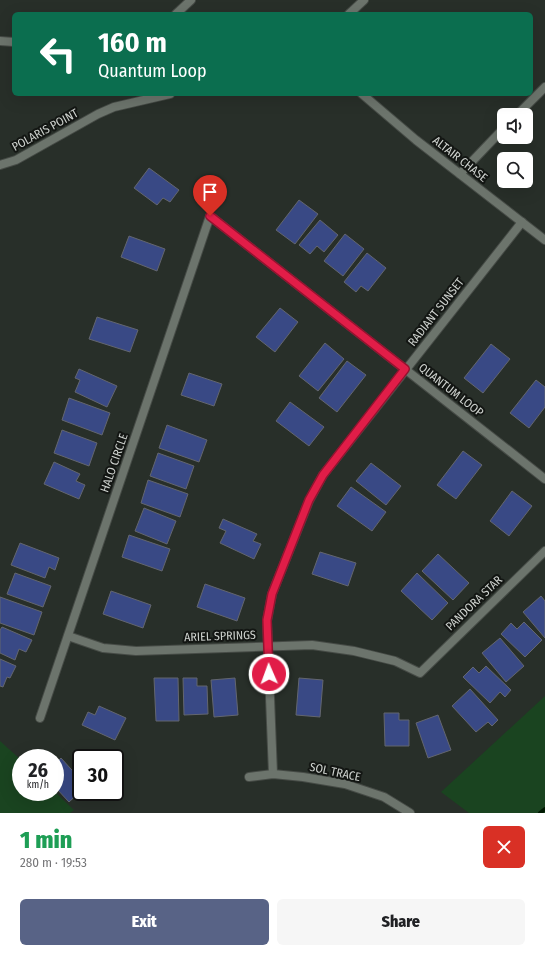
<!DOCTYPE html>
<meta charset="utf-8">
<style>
:root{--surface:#fff;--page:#f6f6f6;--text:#202124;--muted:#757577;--accent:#586386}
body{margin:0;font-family:"Fira Sans Condensed",sans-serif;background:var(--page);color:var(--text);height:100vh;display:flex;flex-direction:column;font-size:15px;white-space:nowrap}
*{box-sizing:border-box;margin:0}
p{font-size:13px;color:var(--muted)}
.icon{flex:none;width:22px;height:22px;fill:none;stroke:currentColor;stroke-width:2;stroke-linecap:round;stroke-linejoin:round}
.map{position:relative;height:813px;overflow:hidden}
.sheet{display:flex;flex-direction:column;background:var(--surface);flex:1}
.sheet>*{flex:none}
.top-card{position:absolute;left:12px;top:12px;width:521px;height:84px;border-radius:6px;box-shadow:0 4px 16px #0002;background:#0b6e4f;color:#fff;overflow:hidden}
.controls{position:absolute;left:497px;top:108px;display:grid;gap:8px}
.controls a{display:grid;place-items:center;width:36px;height:36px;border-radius:6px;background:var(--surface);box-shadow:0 4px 16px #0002;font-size:20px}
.speed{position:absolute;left:12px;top:749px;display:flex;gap:8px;font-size:20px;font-weight:700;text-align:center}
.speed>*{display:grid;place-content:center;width:52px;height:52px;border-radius:50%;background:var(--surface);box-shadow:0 4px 16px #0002;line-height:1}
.speed small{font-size:10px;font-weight:400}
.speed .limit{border:2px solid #111;border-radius:6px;background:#fff;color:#111}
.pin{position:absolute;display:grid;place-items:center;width:34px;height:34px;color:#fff;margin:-41px -17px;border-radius:50% 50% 50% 0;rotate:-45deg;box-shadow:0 0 4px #0007}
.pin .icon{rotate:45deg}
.me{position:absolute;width:44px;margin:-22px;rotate:358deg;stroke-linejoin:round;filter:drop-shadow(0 0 3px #0008)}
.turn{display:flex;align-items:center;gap:14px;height:84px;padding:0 20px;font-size:18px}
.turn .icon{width:52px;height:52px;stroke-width:2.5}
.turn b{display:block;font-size:28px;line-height:34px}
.round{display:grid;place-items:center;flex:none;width:42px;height:42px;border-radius:6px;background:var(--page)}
.summary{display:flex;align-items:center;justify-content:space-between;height:68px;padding:0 20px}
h1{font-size:24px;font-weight:800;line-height:30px;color:#1e9e55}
.cta{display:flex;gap:8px;margin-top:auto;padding:8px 20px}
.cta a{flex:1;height:46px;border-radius:6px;background:var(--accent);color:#fff;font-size:16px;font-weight:800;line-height:46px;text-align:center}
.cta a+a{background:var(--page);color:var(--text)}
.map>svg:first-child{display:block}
.green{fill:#1a4420}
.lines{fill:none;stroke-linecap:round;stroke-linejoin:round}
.stream{stroke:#001902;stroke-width:4}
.building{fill:#394985;stroke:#63666f}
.lane-casing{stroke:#464b46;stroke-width:10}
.street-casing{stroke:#464b46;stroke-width:10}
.lane{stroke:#6c746c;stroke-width:8}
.street{stroke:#6c746c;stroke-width:8}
.route-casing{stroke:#92132f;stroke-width:10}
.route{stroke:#e11d48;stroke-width:7}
.labels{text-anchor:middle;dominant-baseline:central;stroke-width:4;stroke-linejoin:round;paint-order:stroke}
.street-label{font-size:12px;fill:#ced2ce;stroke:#131613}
</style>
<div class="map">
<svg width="545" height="813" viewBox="0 0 545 813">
<rect width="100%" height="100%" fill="#282f29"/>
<g class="green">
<path d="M545 696V813H469L441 792Z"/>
<path d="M0 741 21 760V792H55L74 810 70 813H0Z"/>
</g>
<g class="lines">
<path class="stream" d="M540 813 545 809"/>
</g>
<g class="building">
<path d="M149 168 179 190 170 202 163 198 157 205 134 188Z"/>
<path d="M299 200 318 214 295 244 276 230Z"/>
<path d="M320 220 338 235 324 252 317 246 310 254 299 245Z"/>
<path d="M345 234 364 249 343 276 324 261Z"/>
<path d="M129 236 165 249 157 271 121 257Z"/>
<path d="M367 253 386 268 368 291 361 286 356 292 344 282Z"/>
<path d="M280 308 298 322 275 352 256 337Z"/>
<path d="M97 317 138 330 130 352 89 339Z"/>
<path d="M325 343 344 359 318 391 299 376Z"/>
<path d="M491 344 510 359 483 393 464 378Z"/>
<path d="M347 361 366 375 337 412 319 398Z"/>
<path d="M79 369 117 386 107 407 75 392 80 380 75 378Z"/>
<path d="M189 373 222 384 214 406 181 395Z"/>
<path d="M536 380 545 387V407L529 428 510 413Z"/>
<path d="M69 398 110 413 102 435 62 420Z"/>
<path d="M290 402 324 427 309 446 276 421Z"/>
<path d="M167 425 207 440 199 462 159 448Z"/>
<path d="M62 430 97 443 89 466 54 453Z"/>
<path d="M463 451 482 465 456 499 437 485Z"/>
<path d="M158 453 194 466 186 489 150 476Z"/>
<path d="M54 462 80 474 76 481 85 485 79 499 44 484Z"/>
<path d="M371 463 401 486 386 505 356 481Z"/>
<path d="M148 480 188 494 180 517 141 503Z"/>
<path d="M351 487 386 512 372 531 337 506Z"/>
<path d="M512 491 532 506 509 536 490 521Z"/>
<path d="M144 508 176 521 167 544 135 531Z"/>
<path d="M223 519 257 534 253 541 261 544 254 559 220 543 226 531 219 528Z"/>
<path d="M129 535 170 549 162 571 122 557Z"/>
<path d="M20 543 59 558 55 570 49 567 45 578 11 565Z"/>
<path d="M320 552 356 563 348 586 312 574Z"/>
<path d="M438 554 469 583 453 600 422 571Z"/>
<path d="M15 573 51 586 43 607 7 594Z"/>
<path d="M417 573 448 603 432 620 401 591Z"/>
<path d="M205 584 245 598 237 621 197 607Z"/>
<path d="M111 591 151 605 143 628 103 614Z"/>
<path d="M541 596 545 601V638L523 612Z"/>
<path d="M0 597 42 612 34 635 0 623Z"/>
<path d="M524 622 542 640 525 657 501 634 511 623 517 629Z"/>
<path d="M2 627 32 640 26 652 19 649 15 660 0 653V630Z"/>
<path d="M500 638 524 666 506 682 482 653Z"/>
<path d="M0 659 16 666 10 678 7 677 3 687 0 686Z"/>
<path d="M486 666 511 690 505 697 500 692 490 703 463 677 473 667 479 673Z"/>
<path d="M154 678H178L179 721H156Z"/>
<path d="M183 678H197V686H207L208 714 184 715Z"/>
<path d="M235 678 238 715 214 717 211 680Z"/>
<path d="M299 678 323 680 320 717 296 715Z"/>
<path d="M470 689 498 720 492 726 488 722 476 732 452 706Z"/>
<path d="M99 706 126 718 115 740 82 725 88 712 95 715Z"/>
<path d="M384 713H399V720H409V746H385Z"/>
<path d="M438 715 451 750 428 758 416 723Z"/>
<path d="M61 758 81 780V791L69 802 55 787V764Z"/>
</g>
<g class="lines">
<g class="lane-casing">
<g id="lane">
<path d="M176 14 191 0"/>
<path d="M0 41 14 42"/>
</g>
</g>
<g class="street-casing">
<g id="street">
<path d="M349 14 364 0"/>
<path d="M362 94 416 140 545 240"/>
<path d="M517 115 545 87"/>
<path d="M0 165 16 160 98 114 114 107 170 94"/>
<path d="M460 174 504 128"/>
<path d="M68 636 103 648 136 651 312 645 354 651 395 661 420 673 545 551"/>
<path d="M40 718 210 216 545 479"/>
<path d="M273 774 267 621 272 594 309 501 323 475 522 222"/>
<path d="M249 777 273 774 303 777 345 784 384 797 410 813"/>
</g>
</g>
<use href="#lane" class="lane"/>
<use href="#street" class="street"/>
</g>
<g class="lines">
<g class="route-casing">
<path id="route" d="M210 216 405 369 323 475 309 500 272 594 267 620 269 674"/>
</g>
<use href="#route" class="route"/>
</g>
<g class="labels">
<g class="street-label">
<text transform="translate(45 130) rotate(-29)">POLARIS POINT</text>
<text transform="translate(460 159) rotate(38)">ALTAIR CHASE</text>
<text transform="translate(436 312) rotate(-52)">RADIANT SUNSET</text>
<text transform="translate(451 390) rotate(38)">QUANTUM LOOP</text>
<text transform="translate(114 463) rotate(-71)">HALO CIRCLE</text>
<text transform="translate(474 603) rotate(-44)">PANDORA STAR</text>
<text transform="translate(220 636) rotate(-2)">ARIEL SPRINGS</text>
<text transform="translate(335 772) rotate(12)">SOL TRACE</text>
</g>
</g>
</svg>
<div class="controls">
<a><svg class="icon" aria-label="sound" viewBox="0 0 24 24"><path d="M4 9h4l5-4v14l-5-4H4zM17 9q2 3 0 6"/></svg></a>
<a><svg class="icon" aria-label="search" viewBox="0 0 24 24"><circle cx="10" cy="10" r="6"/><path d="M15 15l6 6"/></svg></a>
</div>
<div class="speed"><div>26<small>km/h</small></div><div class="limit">30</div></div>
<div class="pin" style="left:210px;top:216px;background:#d93025"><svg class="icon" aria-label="arrive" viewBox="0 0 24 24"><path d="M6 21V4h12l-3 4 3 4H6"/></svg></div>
<svg class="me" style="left:269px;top:674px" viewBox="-20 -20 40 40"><circle r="17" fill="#e11d48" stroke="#fff" stroke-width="3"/><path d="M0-11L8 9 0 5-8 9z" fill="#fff"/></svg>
<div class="top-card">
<div class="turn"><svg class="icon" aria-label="left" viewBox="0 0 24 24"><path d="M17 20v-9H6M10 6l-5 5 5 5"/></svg><div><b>160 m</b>Quantum Loop</div></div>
</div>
</div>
<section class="sheet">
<div class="summary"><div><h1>1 min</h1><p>280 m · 19:53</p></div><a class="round" style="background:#d93025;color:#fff"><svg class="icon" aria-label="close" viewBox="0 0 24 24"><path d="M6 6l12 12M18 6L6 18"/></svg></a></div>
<div class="cta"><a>Exit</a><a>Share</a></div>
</section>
